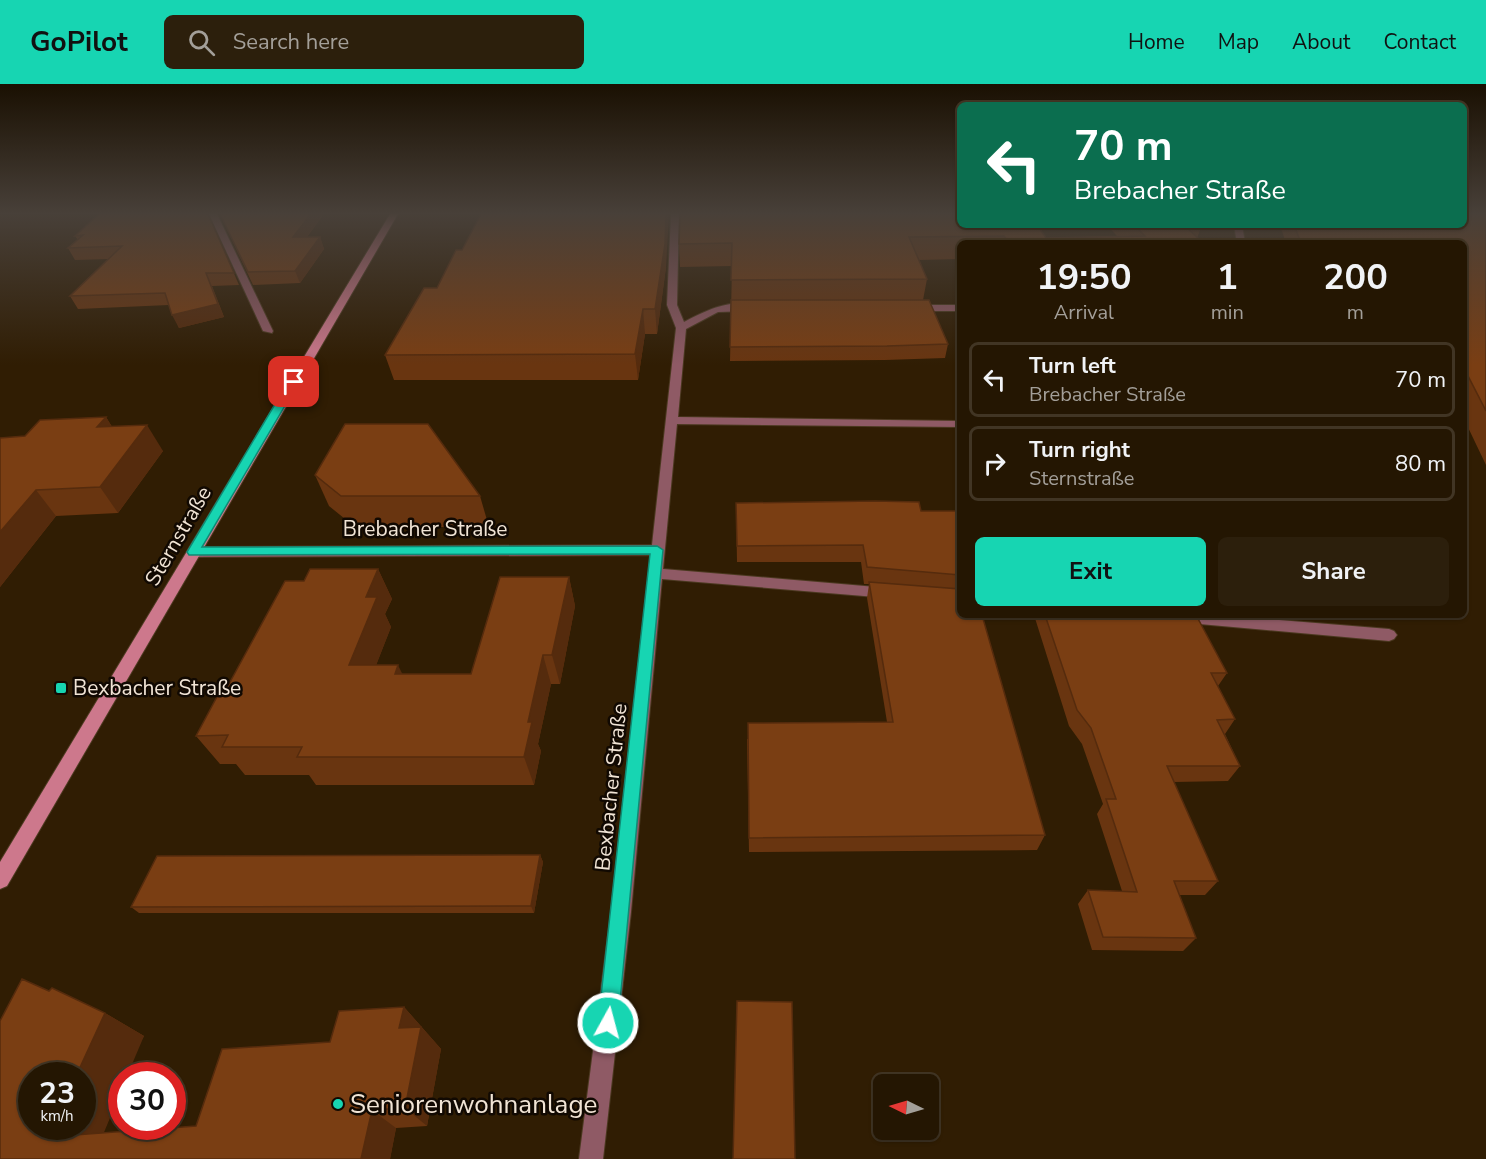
<!DOCTYPE html>
<meta charset="utf-8">
<style>
:root{--surface:#241602;--page:#2c1f0c;--text:#f1f3f6;--muted:#a39f99;--line:#413524;--accent:#17d5b2}
body{margin:0;font-family:"Nunito Sans",sans-serif;background:var(--page);color:var(--text);height:100vh;display:flex;flex-direction:column;font-size:22px;white-space:nowrap}
*{box-sizing:border-box;margin:0}
p{font-size:20px;color:var(--muted)}
.icon{flex:none;width:33px;height:33px;fill:none;stroke:currentColor;stroke-width:2;stroke-linecap:round;stroke-linejoin:round}
.map{position:relative;flex:1;overflow:hidden}
.drawer{position:absolute;left:957px;top:156px;width:510px;height:378px;display:flex;flex-direction:column;background:var(--surface);border-radius:9px;box-shadow:0 2px 4px #0004,0 0 0 2px var(--line)}
.drawer>*{flex:none}
.hud{position:absolute;left:957px;top:18px;width:510px;height:126px;border-radius:9px;box-shadow:0 2px 4px #0004,0 0 0 2px var(--line);background:#0b6e4f;color:#fff;overflow:hidden}
.needle{width:39px;rotate:275deg}
.buttons{position:absolute;left:873px;top:990px;display:grid;gap:12px}
.buttons a{display:grid;place-items:center;width:66px;height:66px;border-radius:9px;background:var(--surface);box-shadow:0 2px 4px #0004,0 0 0 2px var(--line);font-size:30px}
.speed{position:absolute;left:18px;top:978px;display:flex;gap:12px;font-size:30px;font-weight:700;text-align:center}
.speed>*{display:grid;place-content:center;width:78px;height:78px;border-radius:50%;background:var(--surface);box-shadow:0 2px 4px #0004,0 0 0 2px var(--line);line-height:1}
.speed small{font-size:15px;font-weight:400}
.speed .limit{border:9px solid #d22;background:#fff;color:#111}
.pin{position:absolute;display:grid;place-items:center;width:51px;height:51px;color:#fff;margin:-26px;border-radius:12px;box-shadow:0 3px 9px #0006}
.me{position:absolute;width:66px;margin:-33px;rotate:7deg;stroke-linejoin:round;filter:drop-shadow(0 0 4px #0008)}
.turn{display:flex;align-items:center;gap:21px;height:126px;padding:0 18px;font-size:27px}
.turn .icon{width:78px;height:78px;stroke-width:2.5}
.turn b{display:block;font-size:42px;line-height:51px}
.eta{display:flex;justify-content:space-evenly;align-items:center;height:102px;text-align:center}
.eta b{font-size:36px;font-weight:700;line-height:42px}
.action{display:flex;gap:12px;margin-top:auto;padding:12px 18px}
.action a{flex:1;height:69px;border-radius:9px;background:var(--accent);color:#111;font-size:24px;font-weight:700;line-height:69px;text-align:center}
.action a+a{background:var(--page);color:var(--text)}
ul{padding:0;list-style:none}
li{display:flex;align-items:center;gap:18px;height:75px;margin:0 12px 9px;padding:0 6px;border:3px solid var(--line);border-radius:9px}
li div{flex:1}
li b{display:block;font-size:22px}
li em{font-style:normal}
header{display:flex;align-items:center;gap:36px;box-sizing:border-box;height:84px;padding:0 30px;background:var(--accent);color:#111}
header strong{font-size:28px}
nav{display:flex;gap:33px;margin-inline-start:auto;font-size:21px}
.search{width:420px;height:54px;background:var(--page);display:flex;align-items:center;gap:15px;box-sizing:border-box;padding:0 21px;border-radius:9px;color:var(--muted);font-size:22px}
.map>svg:first-child{display:block}
.lines{fill:none;stroke-linecap:round;stroke-linejoin:round}
.minor-casing{stroke:#4b3920;stroke-width:2}
.secondary-casing{stroke:#4b3920;stroke-width:2}
.minor{fill:#8f5a65;fill-rule:evenodd}
.secondary{fill:#cd788c;fill-rule:evenodd}
.wall{fill:#693510}
.shaded-wall{fill:#552b0d}
.building{fill:#7a3e13;stroke:#552b0d;stroke-width:1.5}
.route{fill:#17d5b2;stroke:#0f8a74;stroke-width:1.5}
.poi-dot{fill:#17d5b2;stroke:#110902;stroke-width:2}
.labels{text-anchor:middle;dominant-baseline:central;stroke-width:5;stroke-linejoin:round;paint-order:stroke}
.street-label{font-size:21px;fill:#f1e4d5;stroke:#110902}
.poi-label{font-size:21px;fill:#f1e4d5;stroke:#110902;text-anchor:start}
.near-poi-label{font-size:26px;fill:#f1e4d5;stroke:#110902;text-anchor:start}
</style>
<header>
<strong>GoPilot</strong>
<div class="search"><svg class="icon" aria-label="search" viewBox="0 0 24 24"><circle cx="10" cy="10" r="6"/><path d="M15 15l6 6"/></svg>Search here</div>
<nav><a>Home</a><a>Map</a><a>About</a><a>Contact</a></nav>
</header>
<div class="map">
<svg width="1486" height="1075" viewBox="0 0 1486 1075">
<rect width="100%" height="100%" fill="#301d03"/>
<g class="lines">
<g class="minor-casing">
<g id="minor">
<path d="M209 130H217L273 247 272 249 263 247Z"/>
<path d="M671 130H679L677 221 684 238C701 229 735 211 754 224L749 227 718 228 686 245 678 333 960 337V343L677 340 663 485 888 504 895 509 888 514 662 495 631 828 603 1075H579L611 828 651 471 194 473 187 468 194 463 652 461 676 244 667 221Z"/>
<path d="M1234 141H1242L1245 159H1237Z"/>
<path d="M960 221V227H914L909 224 914 221Z"/>
<path d="M1148 531H1219L1389 545 1394 547 1397 551 1394 555 1389 557 1155 536Z"/>
</g>
</g>
<g class="secondary-casing">
<path id="secondary" d="M390 130H398L7 802 0 805V778Z"/>
</g>
<use href="#minor" class="minor"/>
<use href="#secondary" class="secondary"/>
</g>
<g class="wall">
<path d="M208 130 239 201 212 202 224 233 179 244 169 221 78 225 70 212 109 175 75 176 68 164 78 156 75 152Z"/>
<path d="M220 130H324L307 153H320L324 165 300 199 253 201Z"/>
<path d="M680 130 1046 154 1117 152 1107 141H1202L1197 154 1203 159H960V175L918 176 927 195 923 216 948 260 945 274 885 276 730 277 732 182 680 183 679 160Z"/>
<path d="M1486 130V381L1464 335V159H1286L1280 141H1464Z"/>
<path d="M666 183 657 250H645L638 296H394L385 271 437 204Z"/>
<path d="M106 333 112 343 163 367 118 429 56 432 0 503V354L25 352Z"/>
<path d="M315 391 480 412 489 443H355L329 422Z"/>
<path d="M736 419 921 427H960V531L1045 751 1037 766 749 768 747 655 887 638 867 514 869 500H864L861 478H737Z"/>
<path d="M378 485 392 515 385 530 391 543 376 581 403 590H471L569 493 575 522 560 600H551L538 660 541 667 534 701H316L309 691H245L236 680H220L196 652 224 609 304 497Z"/>
<path d="M1034 531H1196L1227 589 1218 602 1235 635 1225 650 1240 682 1228 697 1174 698 1218 797 1205 811H1179L1196 854 1183 867 1092 866 1078 820 1088 806 1122 807 1097 730 1103 720 1082 660 1069 642Z"/>
<path d="M540 771 543 778 534 829H139L131 823Z"/>
<path d="M404 923 441 965 427 1042 396 1044 390 1075H0L105 929 144 952 122 992V1005L103 1049 196 1042 330 958Z"/>
</g>
<g class="shaded-wall">
<path d="M311 130H324L297 165 293 153Z"/>
<path d="M666 130H669L666 183 657 250 655 225Z"/>
<path d="M320 153 324 165 300 199 295 187Z"/>
<path d="M206 189 224 233 179 244 172 231Z"/>
<path d="M643 225 645 250 638 296 635 270Z"/>
<path d="M106 333 122 359 97 343Z"/>
<path d="M147 341 163 367 118 429 100 403Z"/>
<path d="M36 406 56 432 0 503V448Z"/>
<path d="M378 485 392 515 385 530 391 543 365 610 349 581 366 513Z"/>
<path d="M569 493 575 522 560 600 552 571Z"/>
<path d="M543 571 551 600 538 660 541 667 534 701 524 673 528 638Z"/>
<path d="M398 581 412 610 395 590Z"/>
<path d="M540 771 543 778 534 829 531 822Z"/>
<path d="M404 923 441 965 427 1042 405 1024 399 944Z"/>
<path d="M105 929 144 952 127 992H122V1005L95 1070 48 1053 53 1042H82V992H76Z"/>
<path d="M372 1026 396 1044 390 1075H361Z"/>
</g>
<g class="building">
<path d="M99 130H208L234 189H206L218 220 172 231 165 209 70 212 122 162 68 164 83 151 75 152Z"/>
<path d="M220 130H311L293 153H320L295 187 248 188Z"/>
<path d="M481 130H666L665 160 655 225H643L635 270 385 271 424 204H437L456 166H462Z"/>
<path d="M680 130H960V141H1037L1046 154 1145 152 1134 141H1184L1203 159H1009L1004 152 909 153 927 195 731 196 732 159 679 160Z"/>
<path d="M1464 130H1486V327L1464 284V159H1301L1294 141H1464Z"/>
<path d="M731 216H929L948 260 887 262 730 263Z"/>
<path d="M106 333 97 343 147 341 100 403 36 406 0 448V354L25 352 40 336Z"/>
<path d="M345 340H428L480 412H341L315 391Z"/>
<path d="M875 417 919 418 921 427H960V491L867 483 863 461 737 462 736 419Z"/>
<path d="M310 485H378L366 513H377L349 581H398L395 590H471L500 493H569L552 571H543L528 638H532L524 673H297L302 663H222L228 651 196 652 219 609H224L285 497H304Z"/>
<path d="M869 498 960 505V531H982L1045 751 749 754 748 639 893 638Z"/>
<path d="M1045 531H1196L1227 589H1211L1235 635 1217 636 1240 682H1167L1218 797H1174L1196 854 1103 853 1088 806 1137 808 1106 715H1116L1091 644 1077 626Z"/>
<path d="M540 771 531 822 131 823 157 772Z"/>
<path d="M22 895 49 907 52 904 105 929 76 992H32V1042H53L48 1053 196 1042 222 965 330 958 339 927 404 923 399 944 421 943 405 1024 372 1026 361 1075H0V937Z"/>
<path d="M737 917 792 918 795 1075H733Z"/>
</g>
<linearGradient id="sky" x2="0" y2="1"><stop stop-color="#1a1002"/><stop offset="0.46" stop-color="#484039"/><stop offset="1" stop-color="#484039" stop-opacity="0"/></linearGradient>
<rect width="1486" height="281" fill="url(#sky)"/>
<path class="route" d="M290 295 299 298 202 463 657 462 663 466 618 939 615 946 608 949 601 946 598 939 650 470 189 471 187 468Z"/>
<g class="poi-dot">
<rect x="55" y="598" width="12" height="12" rx="3"/>
<circle cx="338" cy="1020" r="6"/>
</g>
<g class="labels">
<g class="street-label">
<text x="425" y="445">Brebacher Straße</text>
<text transform="translate(178 452) rotate(-60)">Sternstraße</text>
<text transform="translate(611 703) rotate(-84)">Bexbacher Straße</text>
</g>
<g class="poi-label">
<text x="73" y="604">Bexbacher Straße</text>
</g>
<g class="near-poi-label">
<text x="350" y="1020">Seniorenwohnanlage</text>
</g>
</g>
</svg>
<div class="buttons">
<a><svg class="needle" viewBox="-14 -14 28 28"><path d="M0-13l5 13h-10z" fill="#e53935"/><path d="M0 13l5-13h-10z" fill="#a39f99"/></svg></a>
</div>
<div class="speed"><div>23<small>km/h</small></div><div class="limit">30</div></div>
<div class="pin" style="left:294px;top:298px;background:#d93025"><svg class="icon" aria-label="arrive" viewBox="0 0 24 24"><path d="M6 21V4h12l-3 4 3 4H6"/></svg></div>
<svg class="me" style="left:608px;top:939px" viewBox="-20 -20 40 40"><circle r="17" fill="#17d5b2" stroke="#fff" stroke-width="3"/><path d="M0-11L8 9 0 5-8 9z" fill="#fff"/></svg>
<div class="hud">
<div class="turn"><svg class="icon" aria-label="left" viewBox="0 0 24 24"><path d="M17 20v-9H6M10 6l-5 5 5 5"/></svg><div><b>70 m</b>Brebacher Straße</div></div>
</div>
<section class="drawer">
<div class="eta">
<div><b>19:50</b><p>Arrival</p></div>
<div><b>1</b><p>min</p></div>
<div><b>200</b><p>m</p></div>
</div>
<ul>
<li><svg class="icon" aria-label="left" viewBox="0 0 24 24"><path d="M17 20v-9H6M10 6l-5 5 5 5"/></svg><div><b>Turn left</b><p>Brebacher Straße</p></div><em>70 m</em></li>
<li><svg class="icon" aria-label="right" viewBox="0 0 24 24"><path d="M7 20v-9h11M14 6l5 5-5 5"/></svg><div><b>Turn right</b><p>Sternstraße</p></div><em>80 m</em></li>
</ul>
<div class="action"><a>Exit</a><a>Share</a></div>
</section>
</div>
